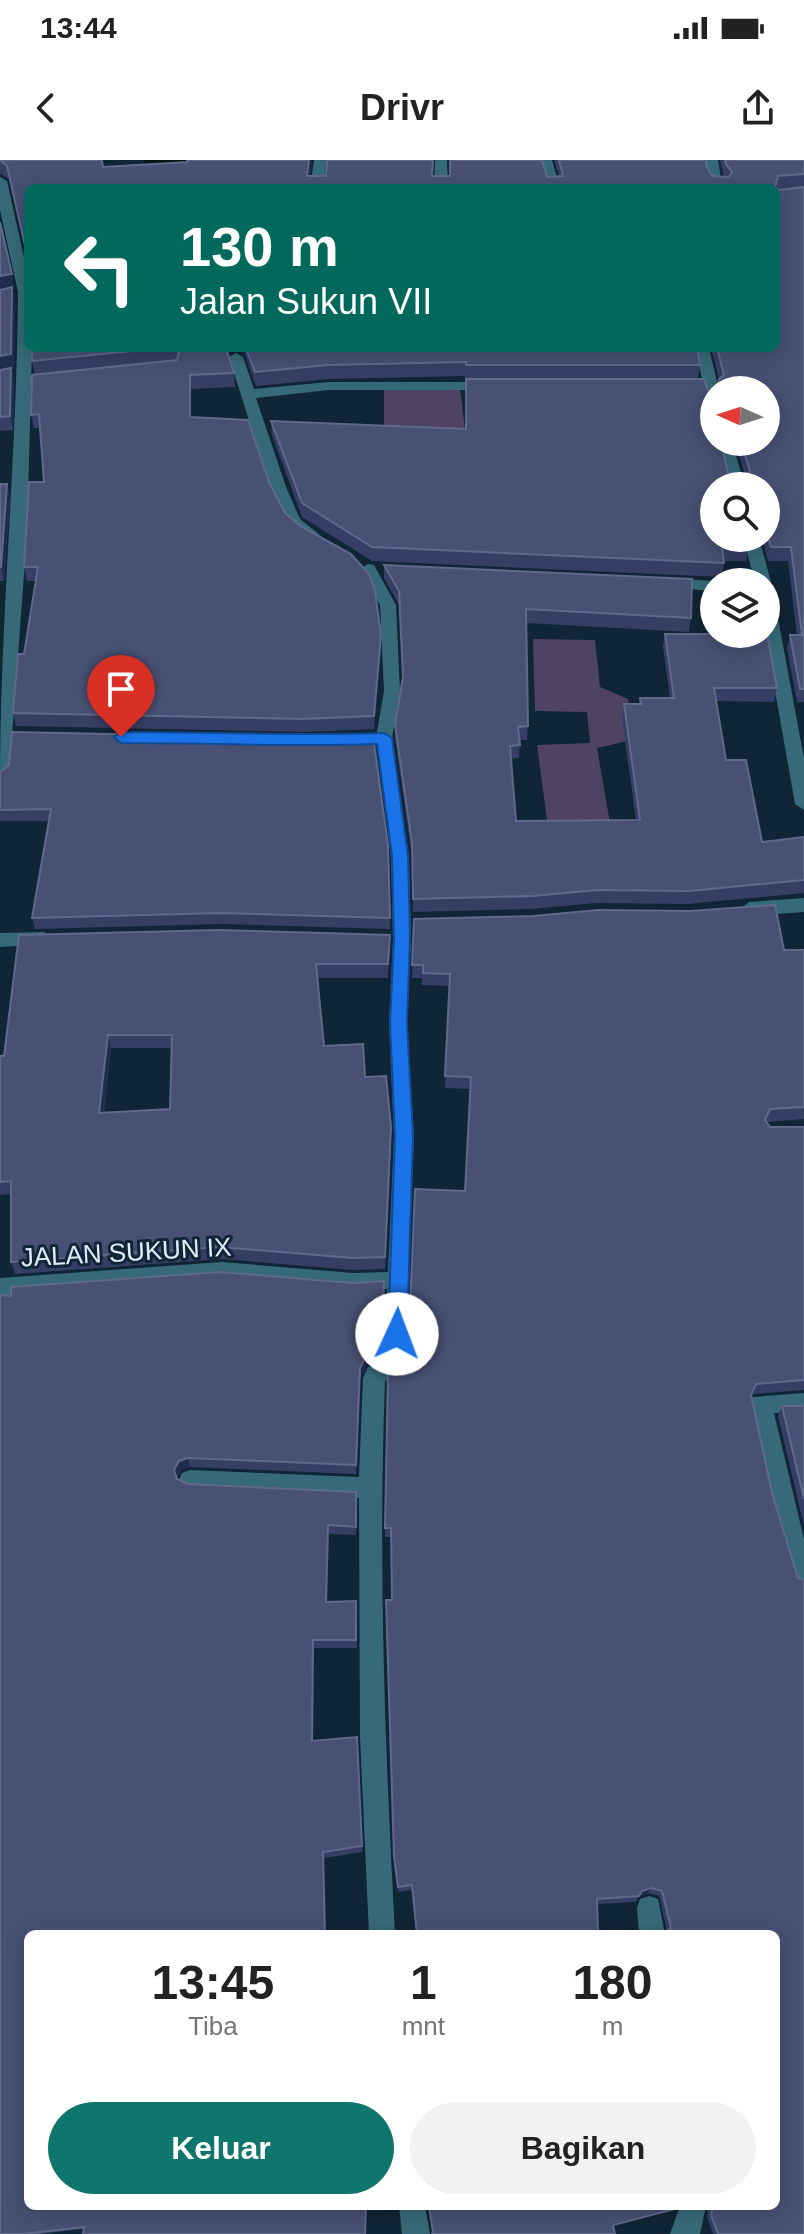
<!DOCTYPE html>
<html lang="id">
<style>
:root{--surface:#fff;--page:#f2f2f2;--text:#222;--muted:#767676;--accent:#0f766e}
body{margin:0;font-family:Helvetica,sans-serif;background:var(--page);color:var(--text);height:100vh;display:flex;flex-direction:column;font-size:30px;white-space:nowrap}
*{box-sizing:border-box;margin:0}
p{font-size:26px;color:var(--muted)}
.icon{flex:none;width:44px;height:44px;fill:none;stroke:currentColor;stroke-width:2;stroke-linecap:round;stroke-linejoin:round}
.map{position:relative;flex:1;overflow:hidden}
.side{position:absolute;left:24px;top:1770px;width:756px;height:280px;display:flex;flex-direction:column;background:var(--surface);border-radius:12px;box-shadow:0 4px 20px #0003}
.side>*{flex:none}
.top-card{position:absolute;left:24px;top:24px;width:756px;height:168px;border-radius:12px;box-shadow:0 4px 20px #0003;background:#00695c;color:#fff;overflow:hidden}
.needle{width:52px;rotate:273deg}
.controls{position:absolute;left:700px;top:216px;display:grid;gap:16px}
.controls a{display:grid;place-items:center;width:80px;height:80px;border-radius:50%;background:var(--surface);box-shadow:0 4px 20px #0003;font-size:40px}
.pin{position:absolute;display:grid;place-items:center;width:68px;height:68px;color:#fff;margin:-82px -34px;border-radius:50% 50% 50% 0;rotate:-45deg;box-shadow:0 0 8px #0007}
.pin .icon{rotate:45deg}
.me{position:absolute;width:88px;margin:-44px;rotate:2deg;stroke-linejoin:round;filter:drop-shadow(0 0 6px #0008)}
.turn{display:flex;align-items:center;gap:28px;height:168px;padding:0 24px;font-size:36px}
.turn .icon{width:104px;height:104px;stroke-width:2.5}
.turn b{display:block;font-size:56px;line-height:68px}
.eta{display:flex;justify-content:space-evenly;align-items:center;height:136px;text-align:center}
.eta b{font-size:48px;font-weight:700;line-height:56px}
.button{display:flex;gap:16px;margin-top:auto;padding:16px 24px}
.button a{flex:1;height:92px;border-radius:48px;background:var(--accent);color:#fff;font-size:32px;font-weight:700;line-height:92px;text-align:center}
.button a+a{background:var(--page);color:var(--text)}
.status{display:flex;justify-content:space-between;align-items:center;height:56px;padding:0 40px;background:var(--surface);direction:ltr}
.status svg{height:22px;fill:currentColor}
header{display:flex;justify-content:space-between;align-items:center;height:104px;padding:0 24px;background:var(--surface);font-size:36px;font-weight:700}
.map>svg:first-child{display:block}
.green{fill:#4e4363}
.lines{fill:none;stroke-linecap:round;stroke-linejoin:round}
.river{fill:#011615;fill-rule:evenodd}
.minor{fill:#376a78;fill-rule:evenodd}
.tertiary{fill:#376a78;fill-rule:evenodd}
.wall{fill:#363e64;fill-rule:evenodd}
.shaded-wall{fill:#1f2c4b}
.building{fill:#485174;stroke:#606989;stroke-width:2;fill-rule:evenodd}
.route{fill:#1a73e8;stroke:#114b97;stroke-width:2}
.labels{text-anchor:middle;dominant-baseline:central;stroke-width:6;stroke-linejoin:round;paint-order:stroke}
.street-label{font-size:26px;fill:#dfecf8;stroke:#102536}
</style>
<div class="status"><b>13:44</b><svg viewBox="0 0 49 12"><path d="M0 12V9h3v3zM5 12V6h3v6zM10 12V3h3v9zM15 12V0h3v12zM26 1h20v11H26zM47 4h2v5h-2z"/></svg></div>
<header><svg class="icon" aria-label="back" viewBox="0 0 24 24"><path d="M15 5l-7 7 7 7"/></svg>Drivr<svg class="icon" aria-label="share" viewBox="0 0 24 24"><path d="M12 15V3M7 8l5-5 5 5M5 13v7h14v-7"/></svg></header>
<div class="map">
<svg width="804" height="2074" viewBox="0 0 804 2074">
<rect width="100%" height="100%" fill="#102536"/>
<g class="green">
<path d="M460 228 466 278 384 279V230Z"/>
<path d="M533 479 595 480 600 527 628 539 632 580 597 588 611 669 548 667 537 585 590 583 587 552 535 551Z"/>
</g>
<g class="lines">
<path class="river" d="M144 0H192L198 28H148Z"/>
<g class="minor">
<path d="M314 0H326L324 28H310Z"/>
<path d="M435 0H447L448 28H434Z"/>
<path d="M540 0H552L560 28H546Z"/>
<path d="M706 0H718L721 19 727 28H713L707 19Z"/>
<path d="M25 128 28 129V188H32L27 374 9 616 0 622C0 459 17 296 18 132Z"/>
<path d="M695 188H709L719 230H714V245L707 241Z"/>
<path d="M236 193 243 197 254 229 329 222H492L499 226 492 230H329L256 238 286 327 300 359 320 375 312 380 286 362 270 327 229 197Z"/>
<path d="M718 282H732L745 326H729Z"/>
<path d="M743 378H759L771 422 769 426H766V422H755Z"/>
<path d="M368 404 374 405 396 445 400 531 392 578 409 696 411 779 407 863 414 976 405 1208 401 1215 385 1221C378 1405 385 1589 395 1774H369L360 1577 359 1338 190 1330 182 1327 179 1320 182 1313 190 1310 359 1317 363 1218 368 1207 384 1202 387 1129 353 1131 222 1120 0 1136V1118L222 1102 353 1113 388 1112 394 976 389 863 393 779 391 696 376 578 384 531 380 445 360 409Z"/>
<path d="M666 418 714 421 719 422H714V431L660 427 658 423Z"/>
<path d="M766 432 774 437 804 598V650L795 644 765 474Z"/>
<path d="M804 738V752L749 756 740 749 749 742Z"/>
<path d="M44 772 53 779 50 784 0 787V773Z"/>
<path d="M804 1233V1253H774L804 1379V1428L796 1425 793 1417 771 1342 750 1244 753 1237Z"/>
<path d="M649 1736 658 1739 665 1774H639L637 1748 640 1739Z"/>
<path d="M399 2046H425L430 2074H402Z"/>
<path d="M680 2046H706L700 2074H670Z"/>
</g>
<path class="tertiary" d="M0 17 7 21 28 115V135L25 136 18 132 0 50Z"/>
</g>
<g class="wall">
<path d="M0 0 103 7 187 2V0H312L310 16H450L449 0H542L547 17 559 16 554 0H706V5L712 16 724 17 720 0H804V542H797L787 488 790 475H797L788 401H768L762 378H766V326H714L749 387 746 401H724L722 417 372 401 302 357 272 275 271 261 714 282 728 313 745 315 735 282H766L719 219 711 188H776V28L10 20 1 14 0 15Z"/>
<path d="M0 61 14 128H12L15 141 14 208 11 209 14 222 13 270 0 271Z"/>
<path d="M32 188H697L700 205 698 219H465V216L329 219 256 226 244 192H228L234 213 235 227 191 229V257L269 322 285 353 381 475V488L374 569 303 572 16 566 13 553 24 494 36 421H27L24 407 44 322 40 268H34L31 255 35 215 32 201Z"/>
<path d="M0 324 10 338 4 421H0Z"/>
<path d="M384 405 691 458 689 472 526 463 528 566 527 580H520L519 598 511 599 516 661 636 660 622 558 624 544H639L640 538H670L663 487 665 474 777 528 774 542 716 541 726 600 762 682 804 677V733L687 744 596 743 532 749 413 752 412 696 395 578V565L403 520 399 445 384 418Z"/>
<path d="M0 612 388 685 390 769 221 764 35 769 32 758 49 661H0Z"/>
<path d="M414 759 784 790H804V959L766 962 770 967 804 968V1230L753 1234 751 1237 804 2074H713L707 2057 708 2046H776V1774H663L667 1770 659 1736 648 1733 639 1736 636 1742 597 1744 598 1774H416L412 1730 398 1732 394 1702 386 1440H392L391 1377H385V1368L402 1208 408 1198 465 1031 470 929 445 928 450 826 422 825V818H412Z"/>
<path d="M390 775 388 818H317L324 886 365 917 391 980 385 1109 353 1110 222 1099 15 1114 11 1102V1034L0 1035V896H4ZM111 888H172L170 949 104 953Z"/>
<path d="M384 1121 381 1200 367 1204 360 1218 356 1314 190 1307 181 1310 177 1318 188 1324 356 1332V1375L329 1374 327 1442 356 1449 357 1488H314L313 1581 357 1577 362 1692 324 1698 28 1774 83 2069 40 2074H0L11 1136Z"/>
<path d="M782 1246H804V1366L778 1256Z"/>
</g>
<g class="shaded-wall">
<path d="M309 0H312L308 28 307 16Z"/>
<path d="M12 114 14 128H12L15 141 14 208 11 209 14 222 13 270 0 211V116Z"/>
<path d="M190 215 191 229V271L190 257Z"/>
<path d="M7 324 10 338 4 421 1 407Z"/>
<path d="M381 475V488L374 569V556Z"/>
<path d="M108 875 111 888 102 966 99 953Z"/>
<path d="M384 1121 381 1200 367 1204 360 1218 356 1314 360 1208Z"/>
<path d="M188 1298 190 1307 181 1310 176 1319 174 1310 179 1301Z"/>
<path d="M328 1365 329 1374 327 1450 326 1442Z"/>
<path d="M313 1480 314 1488 313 1588 312 1581Z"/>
<path d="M651 1728 648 1733 639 1736 642 1731Z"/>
</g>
<g class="building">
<path d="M0 0H102L103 7 188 2 187 0H309L307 16H326L327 0H433L432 16H450V0H542L547 17 563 16 559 0H706V5L712 16 729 17 732 12 726 4 725 0H804V14L778 16 775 27 779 30 804 27V529H800L790 475H802L791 387H771L766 370V326H714V378H747L749 387H722L724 403 372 387 302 343 271 261 466 269V219H704L708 230 714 233V282H721L728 313 748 315 750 311 741 282H766V230H717L719 219 724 215 717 188H776V28H28V99L7 6Z"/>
<path d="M0 62 12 114 0 116Z"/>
<path d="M12 127 11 194 0 196V130Z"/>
<path d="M32 188H162L32 201Z"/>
<path d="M173 188H226L234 213 190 215V257L248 260 269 322 285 353 302 367 351 394 369 414 375 431 381 475 374 556 302 559 13 553 18 494H24L38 407H24L29 322H44L39 254 31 255 32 215 177 200 179 191Z"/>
<path d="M246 188H697L700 205H466V202L328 205 255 212Z"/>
<path d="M11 208 10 256 0 257V210Z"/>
<path d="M0 324H7L1 407H0Z"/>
<path d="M384 405 692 419 691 458 526 449 528 566 518 567 520 585 510 586 516 661 640 660 624 544H641L640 538H674L665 474H767L777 528H714L726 600H746L762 682 804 677V720L689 731 598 730 533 736 413 739 412 683 395 565 403 517 399 431Z"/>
<path d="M12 572 302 578 373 576 388 685 390 758 220 753 32 758 51 649 0 650V612L9 605Z"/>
<path d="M775 745 784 790H804V947L770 949 765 960 770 967H804V1220L756 1224 751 1235 772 1333 798 1418 804 1420V2074H718L711 2055 713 2046H776V1774H664V1772L671 1768 662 1731 651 1728 642 1731 639 1736 597 1739 598 1774H417L412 1725 398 1727 394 1696 386 1440H392L391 1368H385L388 1213 402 1208 408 1198 415 1029 465 1031 471 917 445 916 450 814 423 813V805H412L414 759 533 756 598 750 690 751Z"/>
<path d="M219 770 390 775 388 804H316L324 886 363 884 365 917 386 916 391 967 385 1097 353 1098 220 1087 11 1102V1021L0 1022V896H4L19 775ZM108 875H172L170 949 99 953Z"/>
<path d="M220 1112 352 1123 384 1121 381 1190 367 1194 360 1208 356 1305 188 1298 179 1301 174 1310 177 1319 188 1324 356 1332V1367L328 1365 326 1442 356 1441V1480H313L312 1581 357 1577 362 1686 323 1692 325 1774H28V2046H366L365 2074H83L84 2067 24 2074H0V1135L11 1136V1127Z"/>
<path d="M782 1246H804V1339Z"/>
<path d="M429 2046H680L679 2048 613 2065 615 2074H432L433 2072Z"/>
</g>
<path class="route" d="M121 572C209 572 297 576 384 573L392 578 408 696 410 779 407 863 413 976 407 1174 404 1180 397 1183 390 1180 388 1174 395 976 390 863 394 779 392 696 377 584C292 587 207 583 121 583L114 577Z"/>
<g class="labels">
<g class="street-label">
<text transform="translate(126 1092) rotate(-3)">JALAN SUKUN IX</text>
</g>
</g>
</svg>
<div class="controls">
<a><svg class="needle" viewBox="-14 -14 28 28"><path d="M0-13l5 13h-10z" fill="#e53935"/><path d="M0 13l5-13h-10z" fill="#767676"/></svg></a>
<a><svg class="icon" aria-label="search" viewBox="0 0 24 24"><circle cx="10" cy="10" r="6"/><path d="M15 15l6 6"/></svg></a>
<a><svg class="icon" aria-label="layers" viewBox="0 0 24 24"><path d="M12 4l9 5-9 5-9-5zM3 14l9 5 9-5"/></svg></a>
</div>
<div class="pin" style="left:121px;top:577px;background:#d93025"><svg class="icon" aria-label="arrive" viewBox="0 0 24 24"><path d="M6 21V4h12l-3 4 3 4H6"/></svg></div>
<svg class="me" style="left:397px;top:1174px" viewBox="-20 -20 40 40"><circle r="19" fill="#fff"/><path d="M0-13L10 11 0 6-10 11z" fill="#1a73e8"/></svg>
<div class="top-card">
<div class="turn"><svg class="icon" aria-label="left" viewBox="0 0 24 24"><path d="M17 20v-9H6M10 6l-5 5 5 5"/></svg><div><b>130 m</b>Jalan Sukun VII</div></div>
</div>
<section class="side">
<div class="eta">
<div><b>13:45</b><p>Tiba</p></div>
<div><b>1</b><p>mnt</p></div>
<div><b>180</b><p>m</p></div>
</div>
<div class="button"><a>Keluar</a><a>Bagikan</a></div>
</section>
</div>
